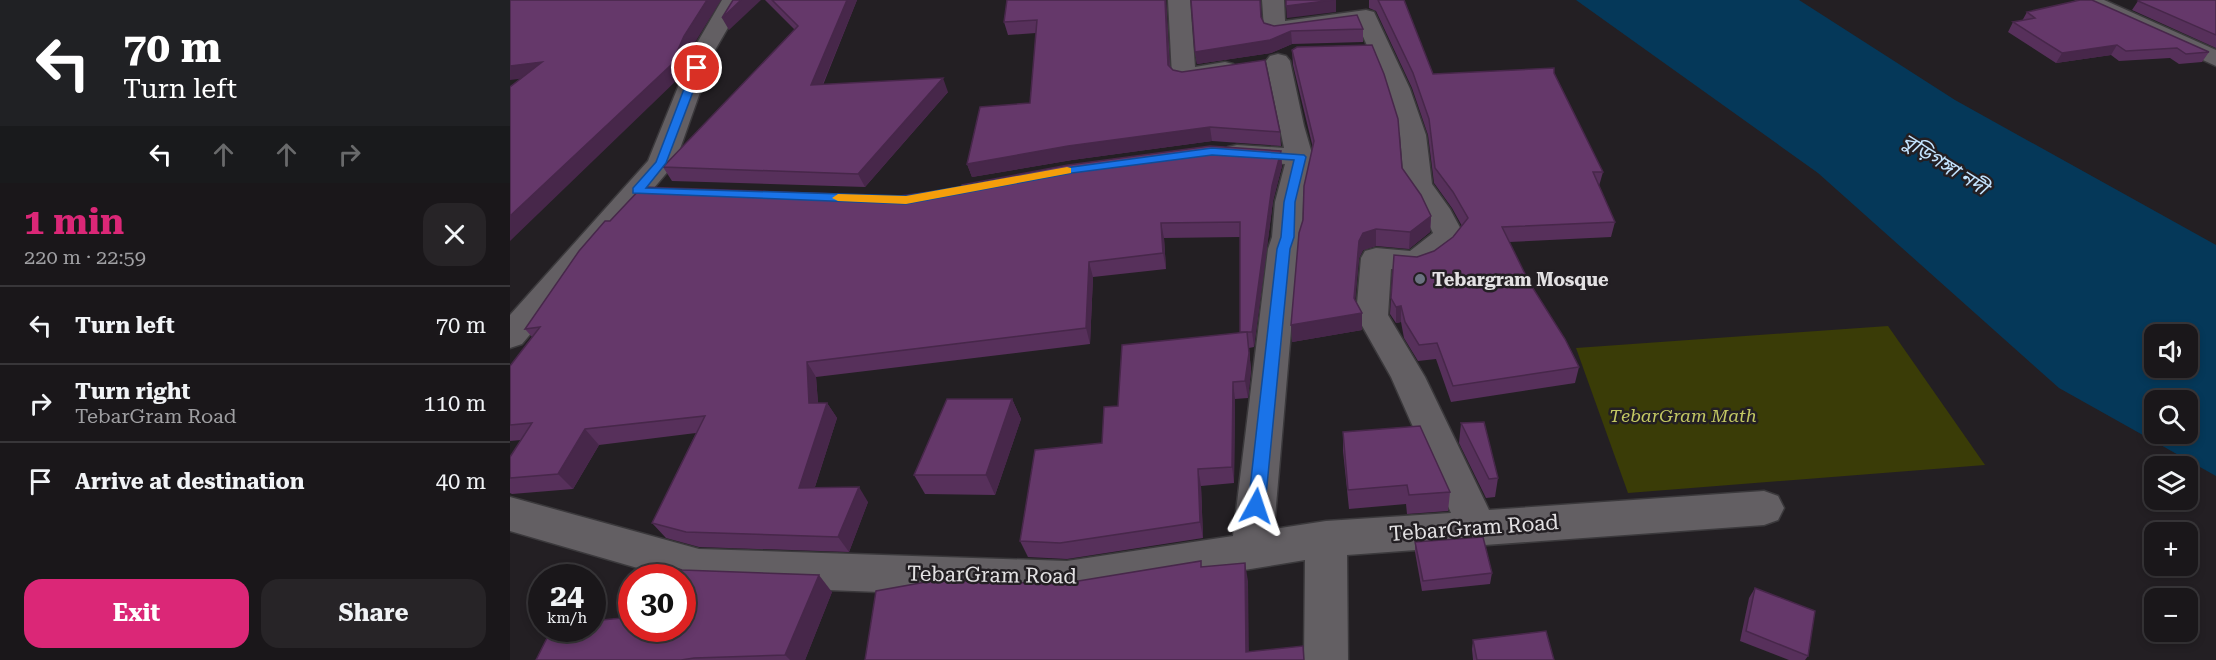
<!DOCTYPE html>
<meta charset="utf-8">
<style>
:root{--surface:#1a171a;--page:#272427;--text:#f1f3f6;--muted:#9f9fa2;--line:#383639;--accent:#db2777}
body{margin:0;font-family:"Roboto Serif","Noto Sans Bengali",serif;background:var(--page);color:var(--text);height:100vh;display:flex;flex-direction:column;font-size:22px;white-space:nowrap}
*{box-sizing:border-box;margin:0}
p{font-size:20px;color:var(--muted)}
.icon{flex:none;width:33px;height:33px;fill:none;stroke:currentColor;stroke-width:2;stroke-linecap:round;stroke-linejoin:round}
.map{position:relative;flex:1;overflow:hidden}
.details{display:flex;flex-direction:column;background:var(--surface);width:510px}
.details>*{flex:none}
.top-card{background:#202124;color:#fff;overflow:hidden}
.controls{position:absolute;left:1634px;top:324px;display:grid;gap:12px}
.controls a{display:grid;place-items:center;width:54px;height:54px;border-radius:12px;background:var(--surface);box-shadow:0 3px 9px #0003,0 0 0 2px var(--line);font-size:30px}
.speed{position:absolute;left:18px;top:564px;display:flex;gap:12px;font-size:30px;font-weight:700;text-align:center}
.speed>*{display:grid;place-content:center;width:78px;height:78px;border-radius:50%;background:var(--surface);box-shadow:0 3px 9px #0003,0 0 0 2px var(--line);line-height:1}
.speed small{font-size:15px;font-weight:400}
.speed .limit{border:9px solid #d22;background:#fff;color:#111}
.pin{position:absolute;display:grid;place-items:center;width:51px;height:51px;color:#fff;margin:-26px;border:3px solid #fff;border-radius:50%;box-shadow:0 2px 6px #0007}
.me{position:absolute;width:66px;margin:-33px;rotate:5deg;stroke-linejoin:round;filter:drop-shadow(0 0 4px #0008)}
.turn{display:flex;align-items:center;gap:21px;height:126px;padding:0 24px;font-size:27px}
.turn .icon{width:78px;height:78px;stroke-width:2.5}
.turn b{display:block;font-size:42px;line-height:51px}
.lanes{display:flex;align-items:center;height:57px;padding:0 24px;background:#0003;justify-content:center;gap:30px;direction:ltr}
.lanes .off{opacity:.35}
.round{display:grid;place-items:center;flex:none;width:63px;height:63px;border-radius:18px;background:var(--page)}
.overview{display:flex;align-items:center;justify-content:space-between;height:102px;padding:0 24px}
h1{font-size:36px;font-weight:700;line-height:45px;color:var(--accent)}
.action{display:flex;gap:12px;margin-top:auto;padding:12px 24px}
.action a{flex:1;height:69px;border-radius:18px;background:var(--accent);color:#fff;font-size:24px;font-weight:700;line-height:69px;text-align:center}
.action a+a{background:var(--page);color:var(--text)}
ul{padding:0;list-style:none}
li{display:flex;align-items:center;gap:18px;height:78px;padding:0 24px;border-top:2px solid var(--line)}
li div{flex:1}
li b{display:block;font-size:22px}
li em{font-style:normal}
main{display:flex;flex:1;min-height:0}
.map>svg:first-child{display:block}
.green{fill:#3a3c07}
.water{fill:#053859;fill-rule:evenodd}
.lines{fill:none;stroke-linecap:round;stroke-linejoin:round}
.minor-casing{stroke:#3b393c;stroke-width:3}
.minor{fill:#635f63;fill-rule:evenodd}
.wall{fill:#57305b}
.shaded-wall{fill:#47274a}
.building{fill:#65386a;stroke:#47274a;stroke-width:1.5}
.route{fill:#1a73e8;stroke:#114b97;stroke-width:1.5}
.slow{fill:#f59e0b}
.worship-dot{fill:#6b7280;stroke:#231f23;stroke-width:2}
.labels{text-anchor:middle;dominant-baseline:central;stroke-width:5;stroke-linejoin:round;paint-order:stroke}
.poi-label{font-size:18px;font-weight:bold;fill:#e3e1e3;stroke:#231f23;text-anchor:start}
.park-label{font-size:18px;font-style:italic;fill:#c3c863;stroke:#231f23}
.water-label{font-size:20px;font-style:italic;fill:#c4e4ff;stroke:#231f23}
.near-street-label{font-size:21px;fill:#e3e1e3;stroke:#231f23}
</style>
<main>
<section class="details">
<div class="top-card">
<div class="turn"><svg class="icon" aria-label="left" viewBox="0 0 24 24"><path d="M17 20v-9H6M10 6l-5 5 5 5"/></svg><div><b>70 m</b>Turn left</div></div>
<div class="lanes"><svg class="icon" aria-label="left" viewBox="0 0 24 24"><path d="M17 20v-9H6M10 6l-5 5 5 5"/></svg><svg class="icon off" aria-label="ahead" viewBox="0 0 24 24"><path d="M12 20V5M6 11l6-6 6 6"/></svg><svg class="icon off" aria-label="ahead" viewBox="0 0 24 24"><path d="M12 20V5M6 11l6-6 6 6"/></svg><svg class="icon off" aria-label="right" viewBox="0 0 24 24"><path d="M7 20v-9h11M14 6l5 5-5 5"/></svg></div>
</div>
<div class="overview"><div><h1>1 min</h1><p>220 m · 22:59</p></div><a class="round"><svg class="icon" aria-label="close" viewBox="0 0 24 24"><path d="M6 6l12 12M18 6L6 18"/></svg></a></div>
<ul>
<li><svg class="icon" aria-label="left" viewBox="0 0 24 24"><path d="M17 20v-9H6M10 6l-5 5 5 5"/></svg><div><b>Turn left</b></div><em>70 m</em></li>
<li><svg class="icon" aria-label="right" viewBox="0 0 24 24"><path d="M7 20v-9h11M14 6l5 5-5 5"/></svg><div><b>Turn right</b><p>TebarGram Road</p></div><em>110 m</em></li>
<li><svg class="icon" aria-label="arrive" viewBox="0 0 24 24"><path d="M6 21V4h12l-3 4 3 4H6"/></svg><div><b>Arrive at destination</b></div><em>40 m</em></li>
</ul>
<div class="action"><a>Exit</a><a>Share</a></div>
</section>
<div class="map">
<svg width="1706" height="660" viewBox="0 0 1706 660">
<rect width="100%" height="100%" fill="#231f23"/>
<path class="green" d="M1378 326 1475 465 1118 493 1066 348Z"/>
<path class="water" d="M1066 0H1289L1445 100 1706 245V476L1549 388 1308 173ZM1644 334H1677V368H1644ZM1644 400H1677V434H1644Z"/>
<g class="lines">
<g class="minor-casing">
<g id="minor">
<path d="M212 0H234L205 50 165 163 12 344 0 348V315L138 161 183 50Z"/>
<path d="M658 0H680L685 67 715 62 723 64 727 69 723 74 674 83 666 81 662 76Z"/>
<path d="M752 0H774L775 21 856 10 864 12 900 89 916 135 922 184 940 209 954 235C945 248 925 268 909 270 900 272 890 270 881 269L878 315 915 377 979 510 1254 491 1268 496 1274 508 1268 520 1254 525 837 555 838 660H794L795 560 557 599 189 585 172 581V578H162L0 531V497L189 549 557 561 723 536 758 249 762 237 765 202 775 164 718 159 714 153 718 147 727 145 774 148 756 61 760 56 768 54 776 56 780 61 794 126 803 157 793 202 792 237 788 249 764 529 816 521 941 513 881 377 846 315 851 258 855 251 866 248 900 251 923 233 912 210 894 184 890 135 876 89 848 25 765 36 757 34 754 29Z"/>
<path d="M1566 0H1594L1706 50V66L1570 4Z"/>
</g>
</g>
<use href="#minor" class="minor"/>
</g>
<g class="wall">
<path d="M255 0H347L313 85 438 92 355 187 162 181 153 167 285 30Z"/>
<path d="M497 0H656L660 66 663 70 770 132 771 146 702 141 562 160 462 177 457 164 520 103 526 33 498 35 494 22Z"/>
<path d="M859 0H894L923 74 1044 73 1093 172 1089 186 1105 222 1101 237 999 242 1019 282 1069 367 1065 383 941 402 926 359 908 361 894 338 891 322 886 323 880 314 881 298 907 257 924 251 943 237 952 226 942 208 924 183 918 135 902 88 866 11 859 8Z"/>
<path d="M1706 0V48L1622 10 1628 1Z"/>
<path d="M1517 12 1699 52 1692 62 1669 64 1660 58 1609 61 1601 55 1546 63 1498 32 1503 22 1512 21Z"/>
<path d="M751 17 754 23 764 26 853 29V42L782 44 761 53 687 64 685 52Z"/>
<path d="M782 50 892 168 921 216 920 232 899 249 866 246 853 250 849 258 845 300 852 313V330L782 342 793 220 803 148 783 65Z"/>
<path d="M771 151 772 166 763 201 744 347 739 348 741 370 738 398 725 399 724 483 691 486 693 538 557 559 518 557 510 541 592 443 608 406 730 333V237L654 238 656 269 583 277 580 344 306 377 308 403H317L327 418 305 487 358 502 339 552 189 547 156 538 142 523 186 433 89 445 63 489 2 494 0 493V478L11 440 0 441V366L22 337 15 329 330 197 389 196Z"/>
<path d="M502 399 511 419 485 495 415 494 404 475Z"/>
<path d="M951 423 988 478 985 497 976 498 949 443Z"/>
<path d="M833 432 940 492 938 511 897 514 896 504 839 509 833 451Z"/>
<path d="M905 542 982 573 980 584 912 591 905 552Z"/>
<path d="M172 570 322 592 295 660H26L122 628Z"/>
<path d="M1245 588 1298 656 1295 660H1279L1230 641 1239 598Z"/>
<path d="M963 640 1044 660H963L962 649Z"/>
</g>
<g class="shaded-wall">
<path d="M197 0H211L181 49 169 78 0 241V216L174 36Z"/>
<path d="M231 0H251L219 30 212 18Z"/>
<path d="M337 0H347L307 98 301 85Z"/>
<path d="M655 0H656L660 77 658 65Z"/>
<path d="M823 0H826V12L777 18 776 6Z"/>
<path d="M781 31 782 44 761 53 687 64 685 52Z"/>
<path d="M1607 45 1601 55 1546 63 1552 53Z"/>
<path d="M32 62 41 75 0 80V66Z"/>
<path d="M433 78 438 92 355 187 348 174Z"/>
<path d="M700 127 702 141 562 160 462 177 457 164 558 146Z"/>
<path d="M771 151 772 166 763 201 744 347 742 332 762 186Z"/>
<path d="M921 216 920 232 899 249 900 232Z"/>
<path d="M651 223 654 238 656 269 653 253Z"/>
<path d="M866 229V246L853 250 849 258 844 314 852 313V330L782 342 781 325 844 298 849 241 853 233Z"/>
<path d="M579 262 583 277 580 344 576 328Z"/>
<path d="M891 306V322L886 323V307Z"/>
<path d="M737 332 741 370 738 398 735 381Z"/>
<path d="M297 362 306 377 309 418 299 403Z"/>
<path d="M723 382 725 399 724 483 722 467Z"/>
<path d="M502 399 511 419 485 495 476 475Z"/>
<path d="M317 403 327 418 300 502 289 488Z"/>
<path d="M75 429 89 445 63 489 48 474Z"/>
<path d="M688 469 691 486 693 538 690 522Z"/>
<path d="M349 487 358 502 339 552 328 537Z"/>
<path d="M735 563 738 581 739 660 736 652Z"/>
<path d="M309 575 322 592 295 660H280L275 655Z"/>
</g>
<g class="building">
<path d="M0 0H197L174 36 161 65 0 216V87L32 62 0 66Z"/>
<path d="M223 0H231L212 18Z"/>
<path d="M262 0H337L301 85 433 78 348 174 153 167 288 26Z"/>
<path d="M497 0H655L658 65 663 70 672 72 755 60 770 132 700 127 558 146 457 164 470 107 520 103 527 20 494 22Z"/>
<path d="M681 0H750L751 17 754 23 764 26 847 15 853 29 781 31 760 40 685 52Z"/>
<path d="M776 0H823L776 6Z"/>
<path d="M868 0H894L923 74 1044 68V73L1093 172H1083L1105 222 992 227 1019 282 1055 339 1069 367 943 386 927 343 909 345 895 322 891 306 886 307 881 298 884 255 907 257 924 251 943 237 958 218 943 192 925 168 919 119 903 73Z"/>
<path d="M1570 0H1582L1699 52 1676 54 1667 48 1616 51 1607 45 1552 53 1503 22 1525 18 1517 12Z"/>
<path d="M1630 0H1706V35L1628 1Z"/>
<path d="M862 45 874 74 888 119 892 168 911 195 921 216 900 232 866 229 853 233 849 241 844 298 852 313 781 325 789 233 793 220 794 186 804 141 782 50 787 47Z"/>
<path d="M700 146 771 151 762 186 742 332H730V222L651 223 653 253 579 262 576 328 297 362 299 403H317L289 488 349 487 328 537 176 532 142 523 195 416 75 429 48 474 0 478V457L22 423 0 425V366L30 327 15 329 69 251 95 221H100L132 187 328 194 325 197 389 196 451 188 452 185 558 165Z"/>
<path d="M737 332 739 353 735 381 723 382 722 467 688 469 690 522 550 543 510 541 525 450 592 443 594 407 608 406 612 345Z"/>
<path d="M437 399H502L476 475H404Z"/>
<path d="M974 422 988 478 979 479 951 423Z"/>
<path d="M910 426 940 492 899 495 897 485 838 490 833 432Z"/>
<path d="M973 537 982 573 913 581 905 542Z"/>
<path d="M691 561V567L735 563 736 652 793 646 794 660H355L366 591 427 580 550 584Z"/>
<path d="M147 563 172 570 309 575 275 655 184 658 171 660H26L42 628H82V621L122 617V628H172V578H141Z"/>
<path d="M1245 588 1305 611 1298 656 1236 631Z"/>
<path d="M1036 631 1044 660H967L963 640Z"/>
</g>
<path class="route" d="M187 65 192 68 156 163 136 188 396 196 562 167 702 148 794 155 796 157 785 202 784 237 780 249 755 506 752 511 746 513 741 511 738 506 767 249 771 237 774 202 784 160 702 155 562 173 396 204 123 193V188L146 162 182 68Z"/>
<path class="slow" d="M557 167 561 168V173L396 204 328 201 322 198 328 194 396 196Z"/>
<circle class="worship-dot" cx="910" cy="279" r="6"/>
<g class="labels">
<g class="poi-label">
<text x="922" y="279">Tebargram Mosque</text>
</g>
<g class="park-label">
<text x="1173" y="415">TebarGram Math</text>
</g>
<g class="water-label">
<text transform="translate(1435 164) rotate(32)">বুড়িগঙ্গা নদী</text>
</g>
<g class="near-street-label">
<text transform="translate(964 528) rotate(-4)">TebarGram Road</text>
<text transform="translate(482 575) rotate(1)">TebarGram Road</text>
</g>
</g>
</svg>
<div class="controls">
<a><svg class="icon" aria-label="sound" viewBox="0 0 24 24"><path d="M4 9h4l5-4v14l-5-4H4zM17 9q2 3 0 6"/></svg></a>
<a><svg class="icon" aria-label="search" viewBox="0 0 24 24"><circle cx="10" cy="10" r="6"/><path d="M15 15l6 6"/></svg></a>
<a><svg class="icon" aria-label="layers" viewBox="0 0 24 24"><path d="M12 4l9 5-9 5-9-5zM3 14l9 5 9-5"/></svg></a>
<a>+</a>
<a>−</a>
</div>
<div class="speed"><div>24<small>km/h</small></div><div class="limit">30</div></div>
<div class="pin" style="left:187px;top:68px;background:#d93025"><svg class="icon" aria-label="arrive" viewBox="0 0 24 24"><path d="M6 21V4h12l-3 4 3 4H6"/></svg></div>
<svg class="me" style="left:746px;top:506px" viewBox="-20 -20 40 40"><path d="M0-17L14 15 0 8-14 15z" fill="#1a73e8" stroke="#fff" stroke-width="4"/></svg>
</div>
</main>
